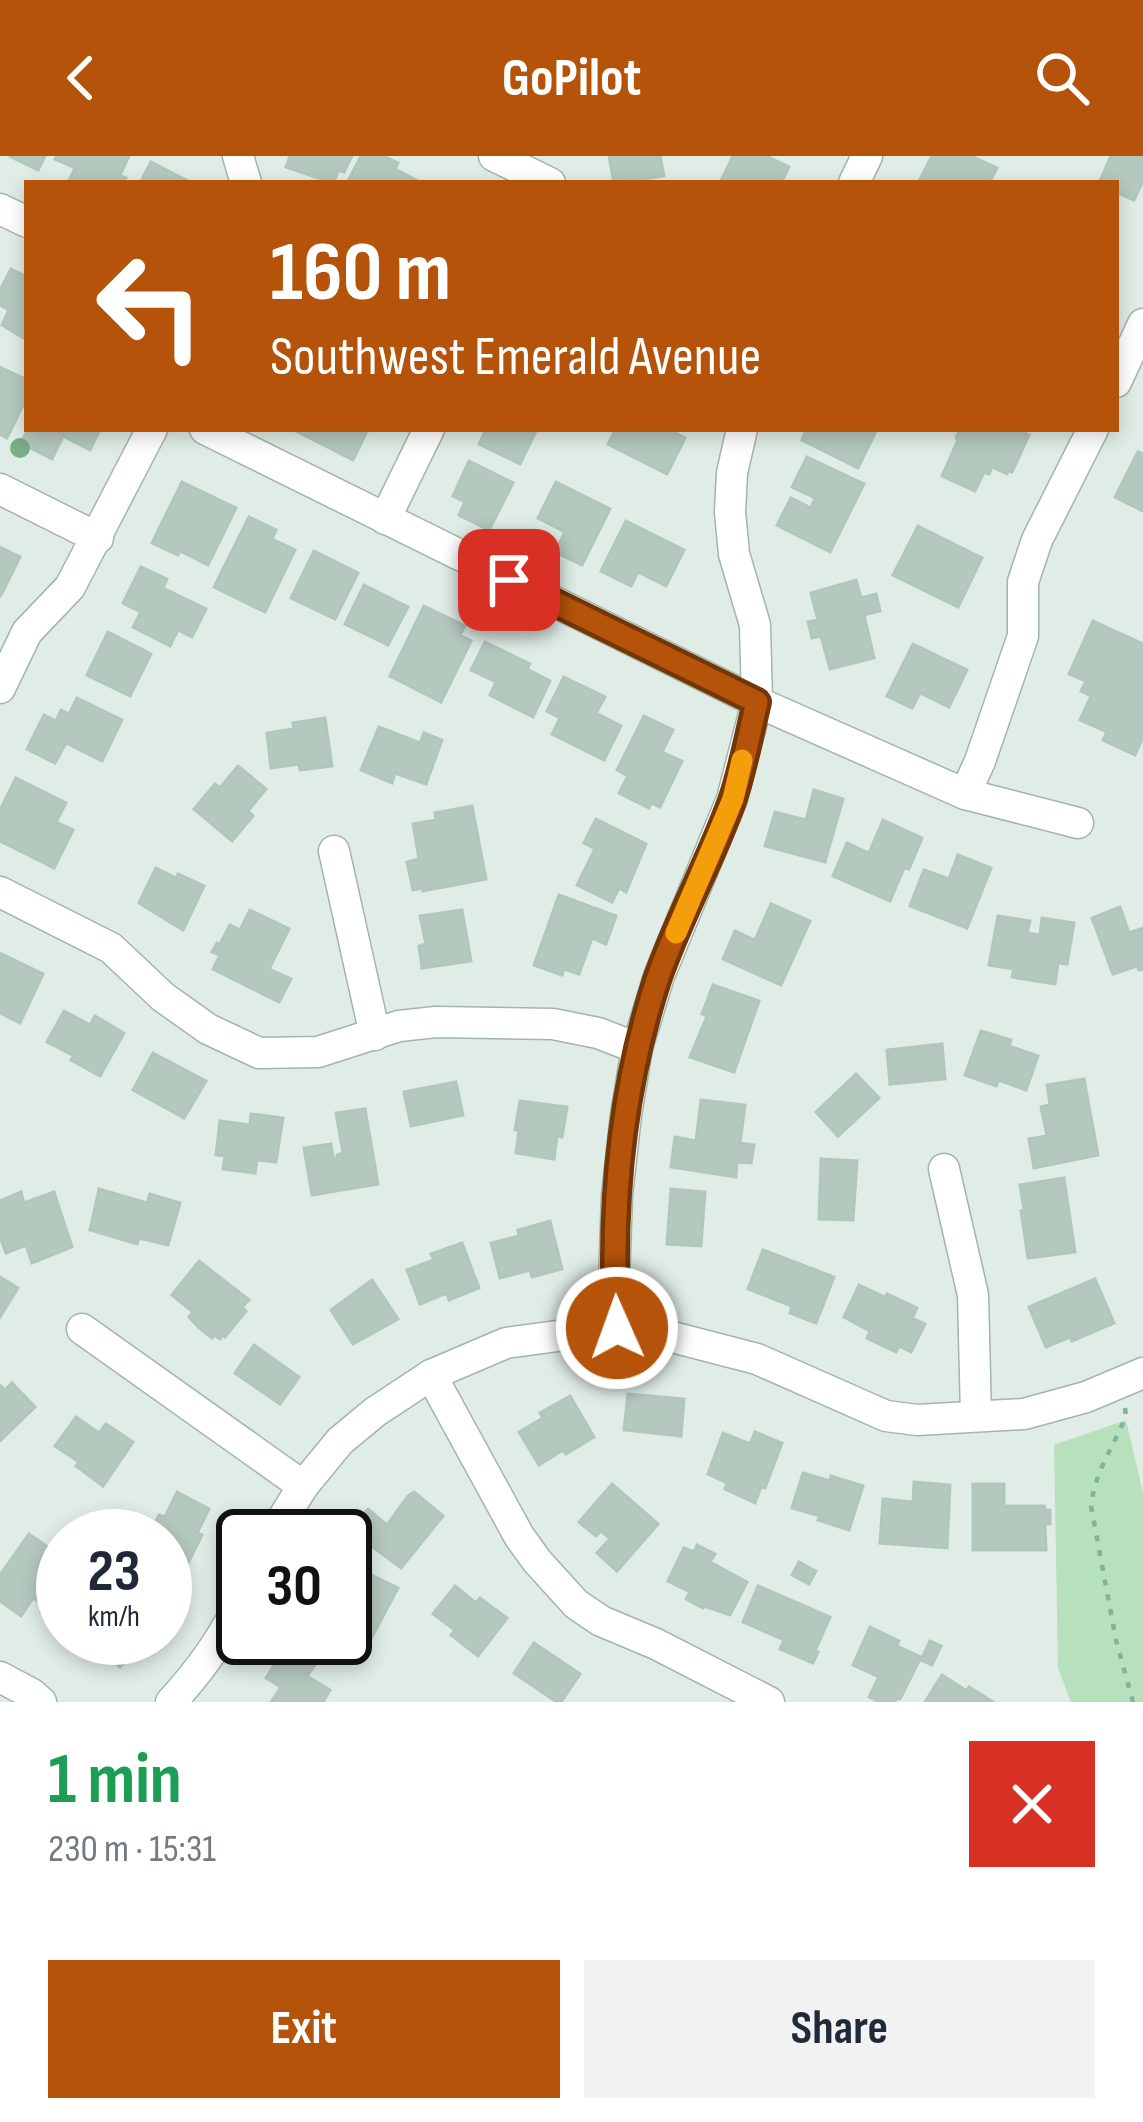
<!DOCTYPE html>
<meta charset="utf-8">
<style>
:root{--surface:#fff;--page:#f2f2f3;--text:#1f2937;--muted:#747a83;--accent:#b45309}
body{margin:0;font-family:"Sofia Sans Condensed",sans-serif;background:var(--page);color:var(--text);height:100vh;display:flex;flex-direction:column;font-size:45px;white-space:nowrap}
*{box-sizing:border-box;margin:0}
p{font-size:39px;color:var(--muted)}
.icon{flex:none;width:66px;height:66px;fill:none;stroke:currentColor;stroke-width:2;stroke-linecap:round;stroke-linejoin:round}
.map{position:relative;height:1546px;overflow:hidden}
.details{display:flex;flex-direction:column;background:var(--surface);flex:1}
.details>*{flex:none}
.top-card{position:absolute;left:24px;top:24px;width:1095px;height:252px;border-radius:0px;box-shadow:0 6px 18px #0003;background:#b45309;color:#fff;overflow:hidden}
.speed{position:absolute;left:36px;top:1353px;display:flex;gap:24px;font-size:60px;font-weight:700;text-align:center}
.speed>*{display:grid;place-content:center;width:156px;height:156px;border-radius:50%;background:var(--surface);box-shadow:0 6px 18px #0003;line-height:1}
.speed small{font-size:30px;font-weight:400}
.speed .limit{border:6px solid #111;border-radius:18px;background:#fff;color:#111}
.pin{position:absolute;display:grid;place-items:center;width:102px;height:102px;color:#fff;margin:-51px;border-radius:24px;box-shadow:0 6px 18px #0006}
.me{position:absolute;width:132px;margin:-66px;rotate:358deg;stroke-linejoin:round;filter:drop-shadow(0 0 9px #0008)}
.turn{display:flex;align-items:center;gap:42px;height:252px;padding:0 48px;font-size:54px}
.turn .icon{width:156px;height:156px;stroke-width:2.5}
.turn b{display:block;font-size:84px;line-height:102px}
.round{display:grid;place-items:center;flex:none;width:126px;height:126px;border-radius:0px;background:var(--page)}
.headline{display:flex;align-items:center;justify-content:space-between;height:204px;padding:0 48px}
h1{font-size:72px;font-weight:700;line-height:90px;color:#1e9e55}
.cta{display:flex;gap:24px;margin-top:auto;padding:24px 48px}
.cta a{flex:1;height:138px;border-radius:0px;background:var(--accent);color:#fff;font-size:48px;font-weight:700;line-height:138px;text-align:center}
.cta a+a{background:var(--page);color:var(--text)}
header{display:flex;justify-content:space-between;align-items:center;height:156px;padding:0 48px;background:var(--accent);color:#fff;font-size:54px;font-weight:700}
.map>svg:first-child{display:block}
.green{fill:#b7e1bc}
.building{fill:#b5c8be;stroke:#b2c7bb;stroke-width:3}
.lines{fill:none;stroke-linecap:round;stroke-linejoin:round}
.street-casing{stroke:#a2b5ac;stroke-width:33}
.path{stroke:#7db49b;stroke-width:4.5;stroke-dasharray:6 9;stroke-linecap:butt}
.street{stroke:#fff;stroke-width:30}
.tree{fill:#79ae87}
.route-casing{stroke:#753606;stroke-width:30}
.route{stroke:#b45309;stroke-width:21}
.slow{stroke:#f59e0b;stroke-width:21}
</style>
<header><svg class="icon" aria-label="back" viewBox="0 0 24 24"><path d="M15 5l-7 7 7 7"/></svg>GoPilot<svg class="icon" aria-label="search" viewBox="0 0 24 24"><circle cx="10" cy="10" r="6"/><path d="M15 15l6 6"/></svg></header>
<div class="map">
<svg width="1143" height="1546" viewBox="0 0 1143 1546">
<rect width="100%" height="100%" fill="#e0ede6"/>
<path class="green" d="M1126 1264 1143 1337V1546H1071L1058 1512 1054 1289Z"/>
<g class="building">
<path d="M9 0H45L38 14Z"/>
<path d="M57 0H129L120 19 126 22 123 27H68L75 12 55 3Z"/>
<path d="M290 0H352L344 16 339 14 333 27 286 11Z"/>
<path d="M361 0H383L398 7 395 13 420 26 347 27Z"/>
<path d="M609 0H660L664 20 614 27Z"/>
<path d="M733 0H766L789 11 781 27H720Z"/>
<path d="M932 0H971L997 12 989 27H918Z"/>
<path d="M1111 0H1143V25L1134 44 1116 36V27H1099Z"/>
<path d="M151 6 192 27H140Z"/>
<path d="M11 113 27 121V184L2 169 9 154 0 149V134Z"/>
<path d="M0 211 27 224V241L7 282 0 278Z"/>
<path d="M28 273H100L90 294 63 280 52 303 21 287Z"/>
<path d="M292 273H368L353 304Z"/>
<path d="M486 273H537L520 308 479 288Z"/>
<path d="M616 273H667L685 282 667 318 608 288Z"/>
<path d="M807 273H877L858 312 802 284Z"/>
<path d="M960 273H986L994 277 995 273H1015L1029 279 1012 316 1008 315 1007 318 992 311 989 318 984 316 975 335 942 320 958 284 956 282Z"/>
<path d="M1138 296 1143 298V355L1115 341Z"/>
<path d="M807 301 864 328 830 396 777 369 791 342 811 352 815 342 792 331Z"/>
<path d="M469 305 513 327 489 374 459 359 465 346 453 340Z"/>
<path d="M182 326 236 352 208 409 180 395 178 399 152 387Z"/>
<path d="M556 326 610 353 582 409 555 396 565 376 538 362Z"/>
<path d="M249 361 276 374 272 383 295 394 265 456 214 431Z"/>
<path d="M626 365 684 394 666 430 638 416 631 430 601 415Z"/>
<path d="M918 370 982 402 958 451 893 419Z"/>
<path d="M0 391 20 401 0 441Z"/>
<path d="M314 395 358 417 335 463 291 442Z"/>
<path d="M141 411 167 423 163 432 206 453 192 481 178 474 170 490 133 471 141 456 123 447Z"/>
<path d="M856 424 861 442 876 438 880 455 864 459 874 502 830 513 821 480 812 482 808 466 818 464 811 437Z"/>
<path d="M364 429 408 451 388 489 345 468Z"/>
<path d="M424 450 465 470 460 479 471 485 441 546 390 520Z"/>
<path d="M1093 465 1143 488V581L1135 599 1103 584 1107 576 1080 564 1091 540 1081 535 1086 525 1069 518Z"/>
<path d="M108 476 151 498 130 540 87 519Z"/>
<path d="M485 486 530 508 527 513 550 525 533 561 490 539 496 526 471 514Z"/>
<path d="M913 488 967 514 949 551 920 537 912 552 887 540Z"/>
<path d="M564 521 605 541 596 557 621 570 604 604 552 578 560 562 547 555Z"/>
<path d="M77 542 122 564 102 605 66 587 55 607 27 593 44 559 56 565 61 554 69 558Z"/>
<path d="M644 560 673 574 662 596 682 605 660 651 651 647 649 652 619 637 628 620 617 614Z"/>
<path d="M325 562 332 610 300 614 299 608 271 612 267 577 294 573 293 567Z"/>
<path d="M379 571 420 587 424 577 442 584 426 628 395 617 392 627 361 614Z"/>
<path d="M238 610 266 633 248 655 253 660 232 685 194 653 215 628 220 632Z"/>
<path d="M16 622 66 647 56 666 73 674 54 712 0 685V654Z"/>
<path d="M814 634 843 643 825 706 765 690 775 656 806 664Z"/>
<path d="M472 650 486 723 423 735V732L413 734 407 706 419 703 413 668 436 664 435 657Z"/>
<path d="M596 663 646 688 626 736 619 732 612 746 577 729 595 693 584 687Z"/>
<path d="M883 664 922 682 909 713 904 712 890 745 833 720 847 687 869 697Z"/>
<path d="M958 699 991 712 967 772 910 750 924 714 949 723Z"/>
<path d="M156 712 176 722 178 718 204 730 183 774 139 747Z"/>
<path d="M559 739 616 760 606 788 592 782 579 818 564 813 562 819 534 809Z"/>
<path d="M771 748 810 765 781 829 723 803 735 775 755 784Z"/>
<path d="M1120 751 1129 777 1143 772V813L1139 814 1137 810 1113 818 1092 762Z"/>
<path d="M250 754 289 773 269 813 291 823 279 846 213 813 220 799 212 796 217 787 220 788 230 769 240 774Z"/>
<path d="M462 754 471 805 422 812 419 790 426 788 420 760Z"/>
<path d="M998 760 1030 765 1027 777 1040 779 1042 762 1074 767 1067 808 1058 807 1055 828 1012 821 1014 813 989 809Z"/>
<path d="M0 797 43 818 20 867 0 857Z"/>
<path d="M713 829 759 845 734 916 690 901 707 860 702 858Z"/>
<path d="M64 855 90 869 95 860 124 877 100 920 71 904 74 900 47 886Z"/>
<path d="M981 875 1011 884 1009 890 1038 900 1026 934 999 924 996 930 965 919Z"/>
<path d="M942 888 945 923 890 928 887 894Z"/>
<path d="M153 897 206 925 184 962 133 934Z"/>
<path d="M856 918 879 942 838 980 816 956Z"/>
<path d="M1084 923 1098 999 1034 1012 1029 983 1047 980 1041 951 1050 949 1047 929Z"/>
<path d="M456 926 463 959 411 970 404 936Z"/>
<path d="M701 944 745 949 740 987 754 989 751 1007 737 1006 736 1021 671 1011 675 981 696 985Z"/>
<path d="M520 945 567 951 562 981 557 980 554 1003 516 997 519 974H515Z"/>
<path d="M365 953 378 1028 312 1039 304 992 331 988 333 1003H337V999L343 997 336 957Z"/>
<path d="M251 958 283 962 276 1006 257 1004 255 1017 223 1013 225 1000 216 999 220 965 250 969Z"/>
<path d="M821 1003 857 1005 853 1064 819 1063Z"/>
<path d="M1064 1022 1075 1096 1028 1102 1021 1055 1024 1054 1020 1029Z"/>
<path d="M99 1033 147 1047 150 1038 180 1047 168 1089 139 1082 137 1088 90 1074Z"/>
<path d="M671 1033 705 1036 701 1090 667 1088Z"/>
<path d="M21 1036 24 1047 54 1036 72 1091 32 1107 26 1089 6 1097 0 1081V1045Z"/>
<path d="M550 1065 562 1113 532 1121 530 1114 500 1122 491 1087 519 1080 518 1074Z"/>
<path d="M462 1087 479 1132 449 1144 447 1137 420 1148 407 1114 434 1104 431 1098Z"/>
<path d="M763 1094 834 1121 816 1167 790 1157 792 1150 748 1133Z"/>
<path d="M199 1105 249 1144 242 1151 246 1155 225 1181 223 1178 220 1183 214 1179 212 1182 199 1172 189 1161 193 1156 172 1139Z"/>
<path d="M0 1121 18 1132 0 1161Z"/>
<path d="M1095 1123 1114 1167 1072 1185 1070 1181 1046 1191 1029 1151Z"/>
<path d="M372 1124 398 1163 353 1188 331 1154Z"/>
<path d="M859 1129 885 1141 887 1138 917 1152 912 1162 925 1168 911 1196 899 1190 896 1196 867 1182 870 1175 844 1161Z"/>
<path d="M254 1189 299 1221 280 1248 235 1217Z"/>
<path d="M12 1227 35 1251 0 1285V1229L5 1234Z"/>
<path d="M628 1238 684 1243 681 1280 624 1274Z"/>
<path d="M570 1240 594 1281 566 1298 563 1294 539 1309 519 1276 543 1262 540 1257Z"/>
<path d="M76 1261 99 1277 106 1268 133 1286 103 1330 76 1310 79 1306 55 1290Z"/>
<path d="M755 1276 782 1287 765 1332 761 1331 755 1347 725 1333 727 1327 708 1318 723 1277 750 1288Z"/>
<path d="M803 1317 830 1325 831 1320 863 1330 849 1374 818 1364 820 1360 792 1352Z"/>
<path d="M914 1326 950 1329 947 1392 880 1387 883 1343 913 1346Z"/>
<path d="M612 1328 658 1368 617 1415 597 1397 610 1383 601 1375 596 1380 579 1366Z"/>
<path d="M973 1328H1004V1350H1044L1045 1354H1050V1368H1045L1046 1394H973Z"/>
<path d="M177 1336 209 1353 197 1377 202 1379 187 1409 165 1398V1380H148L159 1359 165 1361Z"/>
<path d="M414 1336 443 1360 401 1412 350 1374 368 1353 387 1369 408 1340Z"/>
<path d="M29 1378 52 1394 63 1381V1446L51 1463 41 1456 45 1450 33 1442 21 1460 0 1445V1419Z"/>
<path d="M697 1389 715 1398 710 1406 747 1426 730 1459 704 1450 703 1452 686 1443 690 1436 668 1425 684 1392 694 1396Z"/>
<path d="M799 1406 816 1415 809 1428 792 1419Z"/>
<path d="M357 1412 398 1432 365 1494 341 1482H345V1438Z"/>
<path d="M455 1430 476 1447 480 1442 507 1462 478 1500 451 1479 455 1474 433 1458Z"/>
<path d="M758 1430 830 1461 815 1495 818 1496 813 1507 780 1493 784 1484 743 1466Z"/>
<path d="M870 1471 899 1485 897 1490 921 1501 900 1543 897 1542 895 1546H880L869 1541 879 1521 853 1509Z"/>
<path d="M87 1482H145L120 1511Z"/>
<path d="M930 1485 941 1490 932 1509 921 1504Z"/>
<path d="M288 1487 317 1506 307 1520 330 1534 323 1546H271L281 1531 266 1522Z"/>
<path d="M534 1487 580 1518 561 1546H557L514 1517Z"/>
<path d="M942 1519 967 1535 969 1531 993 1546H925Z"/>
</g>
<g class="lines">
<g class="street-casing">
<g id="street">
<path d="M238 0 246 27"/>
<path d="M494 0 550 27"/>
<path d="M854 27 867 0"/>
<path d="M0 53 27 66"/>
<path d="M1116 226 1143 168"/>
<path d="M205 273 757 546 965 638 1078 667"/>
<path d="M0 333 98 382"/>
<path d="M385 363 429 273"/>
<path d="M0 532 27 476 70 431 152 273"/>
<path d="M965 638 980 605 1023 480V426L1037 384 1093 273"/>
<path d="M334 695 375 879"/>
<path d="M0 736 111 792 163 841 208 873 259 897 318 896 399 870 436 866 553 868 598 877 637 892"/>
<path d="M944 1013 973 1139 976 1260"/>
<path d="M617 1172 614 1126 617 1039 626 959 637 892 659 820 732 643 757 546 755 469 734 398 730 356 732 317 742 273"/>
<path d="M82 1173 303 1330"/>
<path d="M431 1219 519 1380 537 1405 576 1448 601 1465 656 1488 769 1546"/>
<path d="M272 1380 303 1330 340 1285 375 1256 431 1219 506 1187 617 1172 657 1177 757 1203 886 1260 917 1264 1024 1258 1086 1241 1143 1217"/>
<path d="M0 1521 32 1538 41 1546"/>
<path d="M171 1546C201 1514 224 1481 243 1441"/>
</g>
</g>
<path class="path" d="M1125 1252 1126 1260C1113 1292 1095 1315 1091 1350L1116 1484 1133 1546"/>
<use href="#street" class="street"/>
</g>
<circle class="tree" cx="20" cy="292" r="10"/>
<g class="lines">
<g class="route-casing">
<path id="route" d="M509 424 757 546C749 579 743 613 732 645 710 706 678 763 657 824 621 935 610 1055 617 1172"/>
</g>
<use href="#route" class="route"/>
<path class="slow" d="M676 777 733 643 742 604"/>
</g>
</svg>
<div class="speed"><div>23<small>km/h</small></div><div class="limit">30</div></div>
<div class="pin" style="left:509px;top:424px;background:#d93025"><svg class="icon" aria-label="arrive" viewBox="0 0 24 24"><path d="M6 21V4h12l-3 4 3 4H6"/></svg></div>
<svg class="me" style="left:617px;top:1172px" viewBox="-20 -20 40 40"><circle r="17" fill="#b45309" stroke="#fff" stroke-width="3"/><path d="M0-11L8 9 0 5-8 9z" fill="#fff"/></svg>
<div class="top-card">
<div class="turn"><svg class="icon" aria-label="left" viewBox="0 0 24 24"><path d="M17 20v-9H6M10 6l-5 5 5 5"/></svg><div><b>160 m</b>Southwest Emerald Avenue</div></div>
</div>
</div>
<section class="details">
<div class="headline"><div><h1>1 min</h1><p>230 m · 15:31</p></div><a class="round" style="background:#d93025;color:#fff"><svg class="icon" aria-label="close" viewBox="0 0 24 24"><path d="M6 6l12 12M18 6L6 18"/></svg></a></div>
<div class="cta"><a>Exit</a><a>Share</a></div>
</section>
